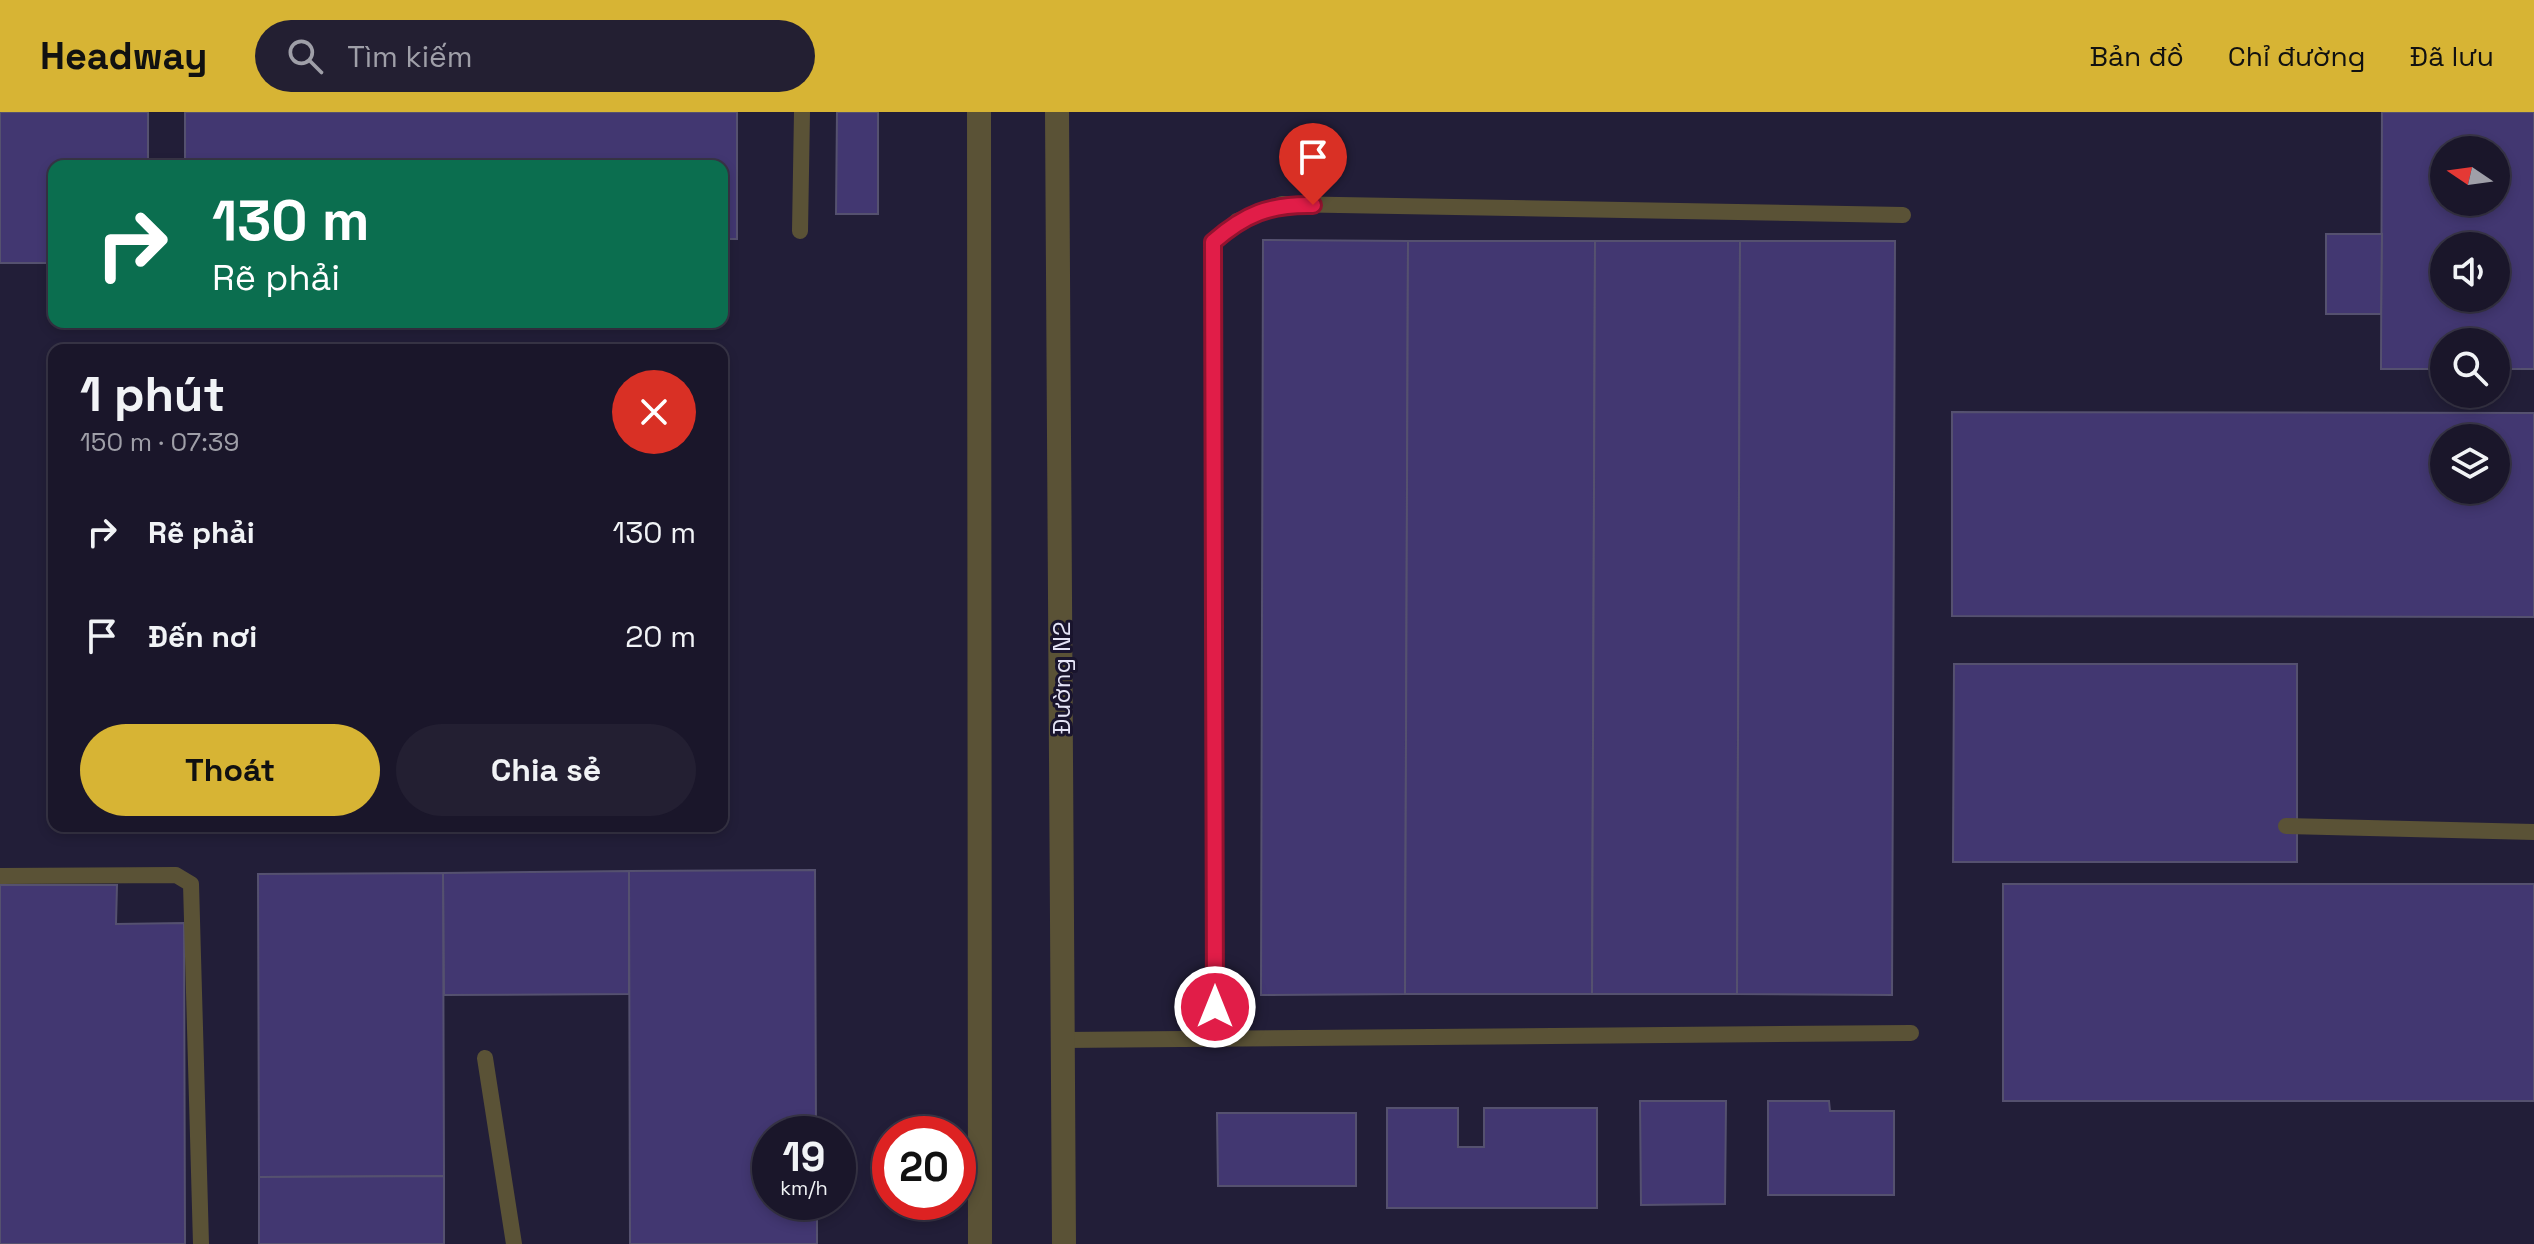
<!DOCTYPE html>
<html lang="vi">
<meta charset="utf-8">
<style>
:root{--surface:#1a162a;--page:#231f32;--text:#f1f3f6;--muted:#9f9fa8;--line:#383547;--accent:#d7b434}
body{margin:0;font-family:"Space Grotesk",sans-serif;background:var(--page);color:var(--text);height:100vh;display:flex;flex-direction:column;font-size:30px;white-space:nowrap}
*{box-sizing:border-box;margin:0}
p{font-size:26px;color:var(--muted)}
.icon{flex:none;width:44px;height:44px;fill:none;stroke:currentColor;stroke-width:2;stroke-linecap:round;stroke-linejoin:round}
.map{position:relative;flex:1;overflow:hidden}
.details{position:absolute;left:48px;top:232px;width:680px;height:488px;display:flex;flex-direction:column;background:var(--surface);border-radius:16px;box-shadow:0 4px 12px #0003,0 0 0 2px var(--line)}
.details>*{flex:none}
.guide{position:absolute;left:48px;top:48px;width:680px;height:168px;border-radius:16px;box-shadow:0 4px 12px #0003,0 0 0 2px var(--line);background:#0b6e4f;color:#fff;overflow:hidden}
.needle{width:52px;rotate:283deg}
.fabs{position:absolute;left:2430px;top:24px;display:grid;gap:16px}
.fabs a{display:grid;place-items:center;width:80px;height:80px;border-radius:50%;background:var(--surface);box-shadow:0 4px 12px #0003,0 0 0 2px var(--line);font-size:40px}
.speed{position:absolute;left:752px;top:1004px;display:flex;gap:16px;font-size:40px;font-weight:700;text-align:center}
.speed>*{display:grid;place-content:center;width:104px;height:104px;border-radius:50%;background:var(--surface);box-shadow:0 4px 12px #0003,0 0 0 2px var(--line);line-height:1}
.speed small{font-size:20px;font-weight:400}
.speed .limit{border:12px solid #d22;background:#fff;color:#111}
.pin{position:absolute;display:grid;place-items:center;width:68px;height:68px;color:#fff;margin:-82px -34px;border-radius:50% 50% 50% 0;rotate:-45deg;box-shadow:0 0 8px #0007}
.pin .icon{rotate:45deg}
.me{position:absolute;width:88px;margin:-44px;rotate:0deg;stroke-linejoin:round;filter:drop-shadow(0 0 6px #0008)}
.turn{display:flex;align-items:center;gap:28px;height:168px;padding:0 32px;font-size:36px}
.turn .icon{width:104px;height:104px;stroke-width:2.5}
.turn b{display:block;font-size:56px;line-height:68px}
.round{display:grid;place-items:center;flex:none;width:84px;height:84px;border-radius:42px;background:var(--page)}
.headline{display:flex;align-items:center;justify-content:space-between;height:136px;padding:0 32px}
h1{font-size:48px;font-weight:800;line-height:60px}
.cta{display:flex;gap:16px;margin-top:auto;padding:16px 32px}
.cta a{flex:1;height:92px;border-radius:48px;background:var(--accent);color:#111;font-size:32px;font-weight:800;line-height:92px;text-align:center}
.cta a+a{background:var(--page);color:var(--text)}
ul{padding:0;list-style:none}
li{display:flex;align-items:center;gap:24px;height:104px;padding:0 32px}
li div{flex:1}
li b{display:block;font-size:30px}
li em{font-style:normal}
header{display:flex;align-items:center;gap:48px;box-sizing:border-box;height:112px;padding:0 40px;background:var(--accent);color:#111}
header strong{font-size:38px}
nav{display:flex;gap:44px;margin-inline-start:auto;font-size:28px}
.search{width:560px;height:72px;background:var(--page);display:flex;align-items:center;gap:20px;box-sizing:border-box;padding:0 28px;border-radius:44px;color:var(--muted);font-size:30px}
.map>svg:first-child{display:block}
.building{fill:#423771;stroke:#55516f;stroke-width:2;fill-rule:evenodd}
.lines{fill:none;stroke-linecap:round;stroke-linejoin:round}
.lane{stroke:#5a5236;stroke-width:16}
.street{stroke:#5a5236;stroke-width:24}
.route-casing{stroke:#92132f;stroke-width:20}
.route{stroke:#e11d48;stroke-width:14}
.labels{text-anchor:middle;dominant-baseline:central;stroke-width:6;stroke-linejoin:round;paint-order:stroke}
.street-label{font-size:24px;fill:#e5e4f6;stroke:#19142d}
</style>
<header>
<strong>Headway</strong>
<div class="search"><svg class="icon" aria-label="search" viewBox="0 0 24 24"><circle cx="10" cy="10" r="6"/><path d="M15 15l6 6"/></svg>Tìm kiếm</div>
<nav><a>Bản đồ</a><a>Chỉ đường</a><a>Đã lưu</a></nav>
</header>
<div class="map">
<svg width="2534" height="1132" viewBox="0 0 2534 1132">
<rect width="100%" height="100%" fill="#221e38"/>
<g class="building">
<path d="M0 0H148V54H54V151H0Z"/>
<path d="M185 0H737V127H722V54H185Z"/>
<path d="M837 0H878V102H836Z"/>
<path d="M2382 0H2534V257H2496V230H2444V257H2381ZM2444 38H2496V90H2444ZM2444 134H2496V186H2444Z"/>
<path d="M2326 122H2382L2381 202H2326Z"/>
<path d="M1263 128 1408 129 1405 882 1261 883Z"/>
<path d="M1408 129H1595L1592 882H1405Z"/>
<path d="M1595 129H1740L1737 882H1592Z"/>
<path d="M1740 129H1895L1892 883 1737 882Z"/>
<path d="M1952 300 2534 301V505L1952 504ZM2444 326H2496V378H2444Z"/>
<path d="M1954 552H2297V750H1953Z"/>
<path d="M815 758 816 1022H770V1090H817V1132H630L629 759Z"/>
<path d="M629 759V882L444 883 443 761Z"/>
<path d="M443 761 444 1064 259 1065 258 762Z"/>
<rect x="2003" y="772" width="531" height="217"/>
<path d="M0 773H117L116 812 184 811 185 1132H0Z"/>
<path d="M1640 989H1726L1725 1092 1641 1093Z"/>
<path d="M1768 989H1829L1830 999H1894V1083H1768Z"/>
<path d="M1387 996H1458V1035H1484V996H1597V1096H1387Z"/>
<path d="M1217 1001H1356V1074H1218Z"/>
<path d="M444 1064V1132H259V1065Z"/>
</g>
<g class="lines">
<g class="lane">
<path d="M800 119 802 0"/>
<path d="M2286 714 2534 720"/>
<path d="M0 764 176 763 191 772 201 1132"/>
<path d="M1215 927 1213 130 1237 109 1282 92 1903 103"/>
<path d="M1063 928 1911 921"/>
<path d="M485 946 514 1132"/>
</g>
<g class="street">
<path d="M979 0 980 1132"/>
<path d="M1057 0 1064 1132"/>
</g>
</g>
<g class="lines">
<g class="route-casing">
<path id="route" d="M1215 895 1213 130C1245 102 1270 92 1313 93"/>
</g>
<use href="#route" class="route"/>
</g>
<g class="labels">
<g class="street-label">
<text transform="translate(1061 566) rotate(-90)">Đường N2</text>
</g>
</g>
</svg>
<div class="fabs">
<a><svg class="needle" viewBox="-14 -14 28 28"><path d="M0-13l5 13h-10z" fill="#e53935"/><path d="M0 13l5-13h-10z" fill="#9f9fa8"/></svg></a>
<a><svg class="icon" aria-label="sound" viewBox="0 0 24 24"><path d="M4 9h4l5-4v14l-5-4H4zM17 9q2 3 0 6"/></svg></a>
<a><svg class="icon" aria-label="search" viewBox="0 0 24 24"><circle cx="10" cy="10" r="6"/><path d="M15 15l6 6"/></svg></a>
<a><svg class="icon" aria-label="layers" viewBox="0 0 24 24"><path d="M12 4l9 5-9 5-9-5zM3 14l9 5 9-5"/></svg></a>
</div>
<div class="speed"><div>19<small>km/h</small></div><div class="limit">20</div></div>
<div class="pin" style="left:1313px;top:93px;background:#d93025"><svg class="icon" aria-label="arrive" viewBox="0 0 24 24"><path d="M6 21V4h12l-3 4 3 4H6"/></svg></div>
<svg class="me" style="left:1215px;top:895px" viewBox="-20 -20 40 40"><circle r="17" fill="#e11d48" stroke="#fff" stroke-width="3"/><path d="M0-11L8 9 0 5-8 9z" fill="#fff"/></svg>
<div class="guide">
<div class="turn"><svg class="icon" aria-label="right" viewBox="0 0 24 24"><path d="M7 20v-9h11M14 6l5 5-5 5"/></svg><div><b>130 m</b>Rẽ phải</div></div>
</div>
<section class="details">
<div class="headline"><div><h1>1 phút</h1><p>150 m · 07:39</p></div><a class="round" style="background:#d93025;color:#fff"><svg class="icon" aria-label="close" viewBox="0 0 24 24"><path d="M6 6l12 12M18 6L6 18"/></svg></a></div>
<ul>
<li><svg class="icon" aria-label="right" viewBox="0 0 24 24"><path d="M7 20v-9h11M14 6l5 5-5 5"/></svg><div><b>Rẽ phải</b></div><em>130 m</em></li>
<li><svg class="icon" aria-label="arrive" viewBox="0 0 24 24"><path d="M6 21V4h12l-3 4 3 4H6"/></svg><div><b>Đến nơi</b></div><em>20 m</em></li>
</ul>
<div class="cta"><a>Thoát</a><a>Chia sẻ</a></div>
</section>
</div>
